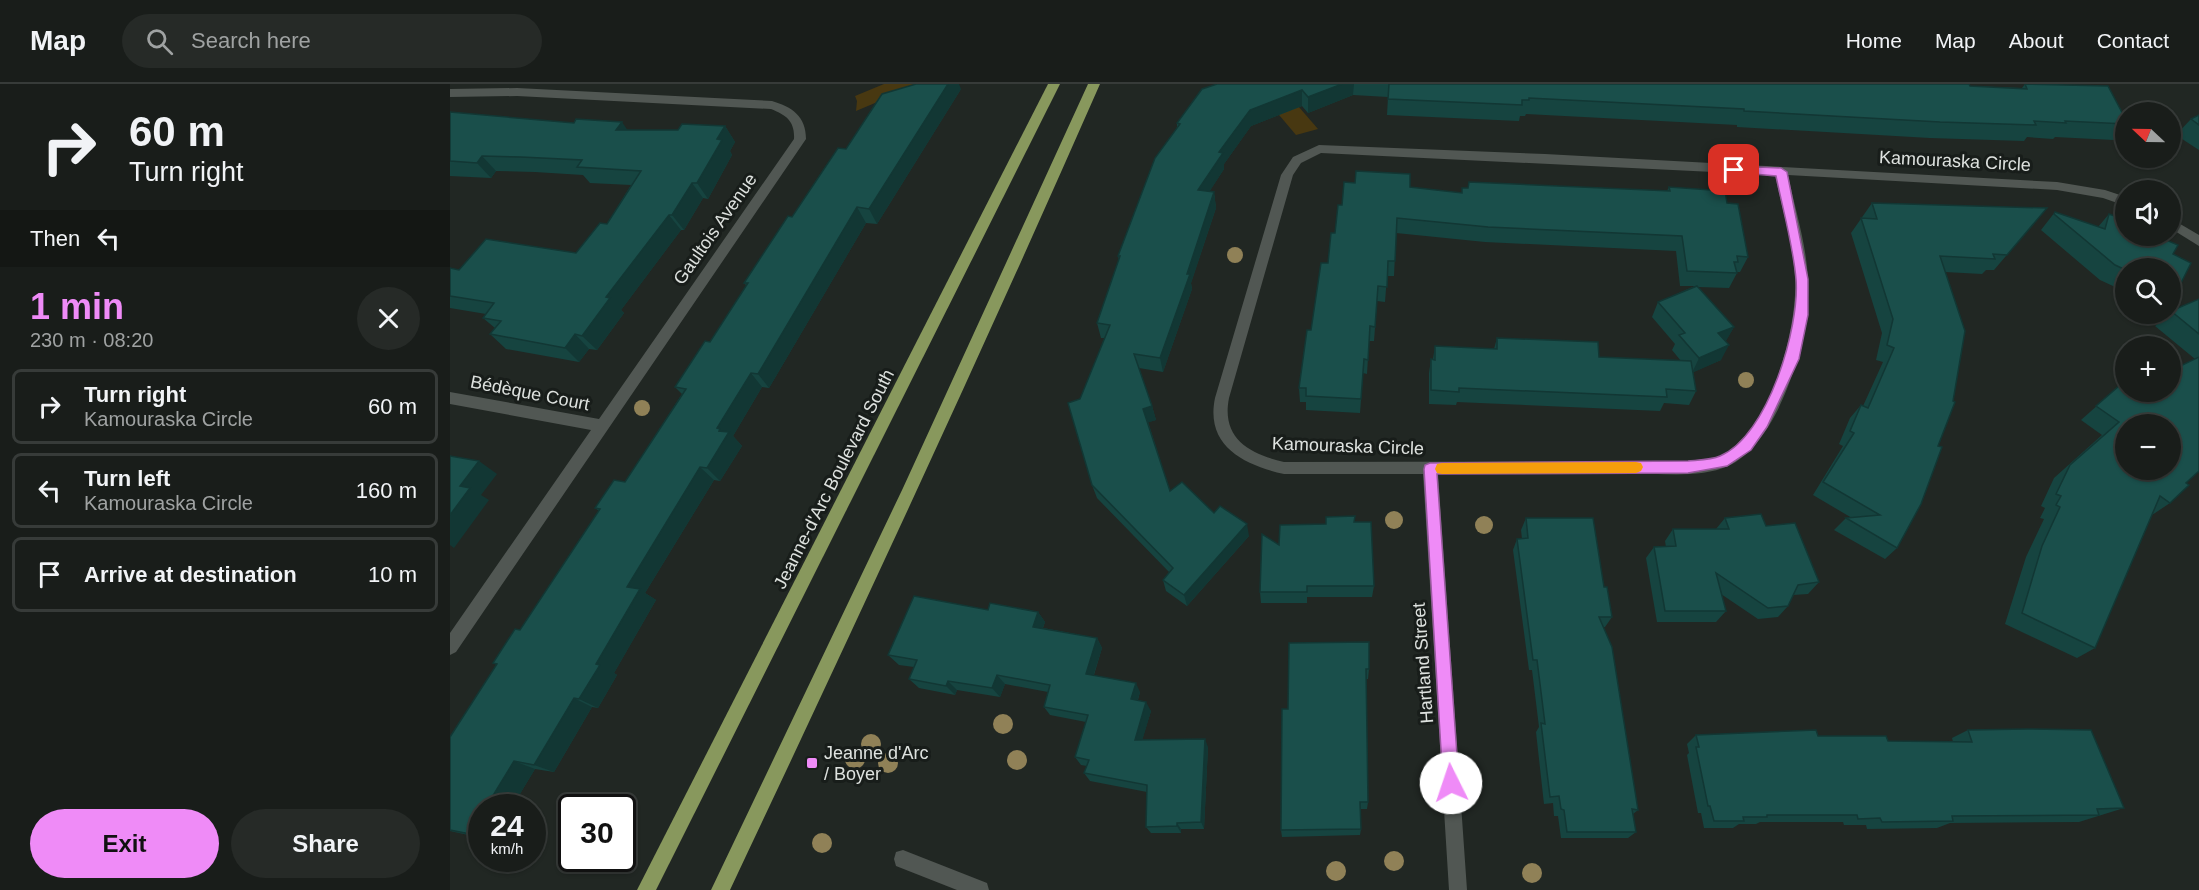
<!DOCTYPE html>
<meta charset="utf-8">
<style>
:root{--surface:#191d1a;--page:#262a27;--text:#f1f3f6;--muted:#9fa2a2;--line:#373b39;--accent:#ef8bf7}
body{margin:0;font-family:Arial,sans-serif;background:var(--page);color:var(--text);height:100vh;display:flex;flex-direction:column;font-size:22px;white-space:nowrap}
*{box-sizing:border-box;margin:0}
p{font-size:20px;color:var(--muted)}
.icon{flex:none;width:33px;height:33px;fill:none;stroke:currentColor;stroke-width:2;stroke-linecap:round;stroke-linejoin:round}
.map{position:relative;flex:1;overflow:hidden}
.side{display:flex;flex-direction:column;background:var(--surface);width:450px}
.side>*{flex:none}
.top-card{background:#191d1a;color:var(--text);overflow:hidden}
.needle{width:39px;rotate:292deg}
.tools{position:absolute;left:1665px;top:18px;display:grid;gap:12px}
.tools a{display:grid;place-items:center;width:66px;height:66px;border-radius:50%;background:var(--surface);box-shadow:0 2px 4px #0004,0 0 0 2px var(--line);font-size:30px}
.speed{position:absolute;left:18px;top:710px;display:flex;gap:12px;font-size:30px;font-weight:700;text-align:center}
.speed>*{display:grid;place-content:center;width:78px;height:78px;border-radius:50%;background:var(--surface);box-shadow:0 2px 4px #0004,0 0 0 2px var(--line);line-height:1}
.speed small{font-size:15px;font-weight:400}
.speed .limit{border:3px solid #111;border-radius:9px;background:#fff;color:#111}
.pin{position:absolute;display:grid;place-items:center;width:51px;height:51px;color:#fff;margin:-26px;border-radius:12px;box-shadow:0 3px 9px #0006}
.me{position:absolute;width:66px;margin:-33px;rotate:356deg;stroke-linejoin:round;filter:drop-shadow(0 0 4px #0008)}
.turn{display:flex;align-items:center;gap:21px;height:126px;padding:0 30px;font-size:27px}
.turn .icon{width:78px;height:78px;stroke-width:2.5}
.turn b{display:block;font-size:42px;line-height:51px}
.then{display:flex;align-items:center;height:57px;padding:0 30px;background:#0003;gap:12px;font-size:22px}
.round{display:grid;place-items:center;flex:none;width:63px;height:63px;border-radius:32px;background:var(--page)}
.headline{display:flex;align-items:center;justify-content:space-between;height:102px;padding:0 30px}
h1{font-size:36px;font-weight:600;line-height:45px;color:var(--accent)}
.button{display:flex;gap:12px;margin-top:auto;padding:12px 30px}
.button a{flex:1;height:69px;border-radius:36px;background:var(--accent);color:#111;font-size:24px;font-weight:600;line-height:69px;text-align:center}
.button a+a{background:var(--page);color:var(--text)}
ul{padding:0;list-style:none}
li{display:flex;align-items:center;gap:18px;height:75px;margin:0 12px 9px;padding:0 18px;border:3px solid var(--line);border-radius:9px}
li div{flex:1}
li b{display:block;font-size:22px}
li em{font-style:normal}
header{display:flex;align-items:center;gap:36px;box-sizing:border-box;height:84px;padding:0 30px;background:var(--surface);border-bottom:2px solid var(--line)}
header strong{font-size:28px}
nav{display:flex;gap:33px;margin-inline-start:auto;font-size:21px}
.search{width:420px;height:54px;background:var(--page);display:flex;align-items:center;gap:15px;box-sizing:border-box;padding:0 21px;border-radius:33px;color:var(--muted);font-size:22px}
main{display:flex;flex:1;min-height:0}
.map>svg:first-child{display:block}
.green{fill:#483811}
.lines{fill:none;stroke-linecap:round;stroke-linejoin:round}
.minor{fill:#515753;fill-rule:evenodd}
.major{fill:#88985d;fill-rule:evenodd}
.tree{fill:#908157}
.wall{fill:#164440}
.shaded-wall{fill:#123734}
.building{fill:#1a4f4b;stroke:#123734;stroke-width:1.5;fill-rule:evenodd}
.route{fill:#ef8bf7;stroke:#9b5aa1;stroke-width:1.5}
.slow{fill:#f59e0b}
.poi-dot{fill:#ef8bf7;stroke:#181d1a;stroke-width:2}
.labels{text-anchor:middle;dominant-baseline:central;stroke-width:6;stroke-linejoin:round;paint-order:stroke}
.street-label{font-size:18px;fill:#dee2df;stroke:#181d1a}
.poi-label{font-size:18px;fill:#dee2df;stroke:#181d1a;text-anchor:start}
</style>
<header>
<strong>Map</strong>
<div class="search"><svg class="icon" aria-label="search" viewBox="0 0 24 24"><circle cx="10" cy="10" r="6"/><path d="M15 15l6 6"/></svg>Search here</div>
<nav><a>Home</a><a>Map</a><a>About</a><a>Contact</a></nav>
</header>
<main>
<section class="side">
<div class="top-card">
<div class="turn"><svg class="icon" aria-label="right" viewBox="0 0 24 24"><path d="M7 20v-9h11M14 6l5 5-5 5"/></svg><div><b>60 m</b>Turn right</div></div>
<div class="then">Then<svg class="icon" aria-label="left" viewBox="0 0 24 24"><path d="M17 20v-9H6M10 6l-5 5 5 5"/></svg></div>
</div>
<div class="headline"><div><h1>1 min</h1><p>230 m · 08:20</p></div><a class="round"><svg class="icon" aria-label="close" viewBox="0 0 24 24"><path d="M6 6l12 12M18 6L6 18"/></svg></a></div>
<ul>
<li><svg class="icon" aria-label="right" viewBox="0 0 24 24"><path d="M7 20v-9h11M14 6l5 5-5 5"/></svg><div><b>Turn right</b><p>Kamouraska Circle</p></div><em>60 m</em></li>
<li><svg class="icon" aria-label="left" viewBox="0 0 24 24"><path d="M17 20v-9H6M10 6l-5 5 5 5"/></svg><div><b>Turn left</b><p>Kamouraska Circle</p></div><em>160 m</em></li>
<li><svg class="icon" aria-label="arrive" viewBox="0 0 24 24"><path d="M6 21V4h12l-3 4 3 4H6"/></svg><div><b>Arrive at destination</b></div><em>10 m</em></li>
</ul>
<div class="button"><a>Exit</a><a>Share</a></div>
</section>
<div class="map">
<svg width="1749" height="806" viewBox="0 0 1749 806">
<rect width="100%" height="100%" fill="#212723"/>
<g class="green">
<path d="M434 0H470L406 27 407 17 405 12Z"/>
<path d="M803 0H829L868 45 846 51Z"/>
</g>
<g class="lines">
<g class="minor">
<path d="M67 4 322 17C342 23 356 32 356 55L6 568 0 571V549L141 346 0 320V308L149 335 344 55C345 37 336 31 321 25L67 12 0 13V5Z"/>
<path d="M869 61 1095 70 1607 98 1655 106 1676 113V122L1653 114 1607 106 1338 91C1345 125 1356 159 1358 194 1362 247 1331 358 1278 382 1249 395 1209 389 1178 389 1115 390 1051 390 988 390L1017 806H999L973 390H834C794 381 755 362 765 314L831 91 843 73ZM871 69 1325 91C1332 125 1343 159 1345 194 1348 245 1320 348 1270 372 1261 376 1248 375 1238 377L834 378C799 370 771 354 779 314L843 91 851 79Z"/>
<path d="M1720 134 1749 151V162L1720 144Z"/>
<path d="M453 766 537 799 539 806H507L446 782 444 775 446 768Z"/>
</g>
<g class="major">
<path d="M598 0H610L206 806H187Z"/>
<path d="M638 0H650C531 271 406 539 280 806H261L453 404Z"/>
</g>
</g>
<g class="tree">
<circle cx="785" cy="171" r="8"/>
<circle cx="1296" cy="296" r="8"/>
<circle cx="192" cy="324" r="8"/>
<circle cx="944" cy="436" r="9"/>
<circle cx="1034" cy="441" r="9"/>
<circle cx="553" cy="640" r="10"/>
<circle cx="421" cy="660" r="10"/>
<circle cx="405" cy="675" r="10"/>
<circle cx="567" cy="676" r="10"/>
<circle cx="438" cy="679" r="10"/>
<circle cx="372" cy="759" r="10"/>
<circle cx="944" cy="777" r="10"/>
<circle cx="886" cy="787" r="10"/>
<circle cx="1082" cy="789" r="10"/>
</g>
<g class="wall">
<path d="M767 0H1509L1520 2 1572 4 1575 0 1676 40V43L1664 56 1605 53 1603 55 1577 53 1574 57 1480 54 1287 43V41L1076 30 1075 32H1070L1069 37 937 31 938 13 903 11 858 29 852 22 801 42 774 80V85L759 108H764L766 124 741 199 742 205 713 288 689 284 702 322 706 336 698 338 720 407 764 429 799 452 737 522 716 507 713 496 719 488 647 414 642 401 630 315 655 254H651L647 239 669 176 668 172 727 43V39Z"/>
<path d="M511 5 427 140 416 139 319 304 312 303 283 352 292 362 270 397 264 396 195 509 206 516 164 589 167 591 148 624 142 623 104 688 85 685 62 723H32V754L0 747V653L47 581 43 579 70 546 149 427 145 424 175 398 232 310 225 303 260 258 297 202 294 199 342 133 396 65Z"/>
<path d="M0 28 178 46H228L275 42 285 58 280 67 282 71 258 115 253 114 234 146H231L171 226 174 229 147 266 139 265 129 278 56 265 40 250 45 244 33 234 36 230 0 224V184L9 186 126 169 157 140 181 101 140 99 133 91 85 88 46 87 41 94 0 92Z"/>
<path d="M1749 31V66L1726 51 1741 35Z"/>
<path d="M960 103 1011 109 1217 107 1219 103 1277 119 1298 173 1290 188H1287V189L1279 204 1248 203 1284 243 1275 258 1271 276 1243 288 1246 307 1239 321 1214 319 1210 327 1007 318 1006 321 979 320V289L981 275H983L985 262 1044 265 1047 254 1149 273 1231 277 1222 266 1225 260 1202 233 1208 218 1245 202H1230L1226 167 1035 158 946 149 944 192H937L935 218 927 217 924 257H919L917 290 913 289 910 329 856 326V318H850L849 304 861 246 892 121Z"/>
<path d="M1422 119 1597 124 1544 186H1536L1532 190 1495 188 1447 464 1435 475 1384 446 1396 434H1402L1363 411 1393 362 1389 360 1400 334 1411 321 1413 322 1433 278 1426 276 1432 249 1401 149Z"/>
<path d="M1605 128 1648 143 1659 130 1723 170 1726 209 1720 214V184H1676V208L1650 196 1591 146Z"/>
<path d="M1749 215V387L1736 399 1720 419 1702 431 1645 564 1627 574 1555 540 1576 473 1594 435 1590 434 1595 424 1591 422 1604 394 1652 351 1631 336 1676 296V308L1745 275 1705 242 1719 230H1720L1721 227Z"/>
<path d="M1076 434 1154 503 1162 533 1155 543H1153L1188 726 1183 730 1186 748 1178 754H1111L1108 732H1104L1103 719 1094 720 1086 648 1089 643 1082 586H1079L1063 466 1067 455H1072L1071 446Z"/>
<path d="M1275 434 1316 442 1369 498 1358 510 1343 511 1338 522 1328 533 1308 535 1271 510 1276 527 1266 538H1207L1196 474 1204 463H1216L1215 457 1223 445H1266Z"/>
<path d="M904 438 924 502 922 513H857V519H811L810 508 829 461 876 440Z"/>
<path d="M538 526 588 528 595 538 593 544 647 554 652 564 644 591 690 608 688 616 701 627 692 656 758 663 754 745H731V749H701L696 743 697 708 640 697 634 689 637 682 631 681 625 673 636 638 600 631 594 623 598 608 555 600 550 613 507 606 505 611 469 604 459 595 464 583 449 581 438 571Z"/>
<path d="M839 559 919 585 918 595H916L918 718 917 725H911V745L910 751 832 753 831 746 838 625Z"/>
<path d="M1518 646 1674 724 1629 738 1500 739 1487 744 1417 745 1416 741H1394L1393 738H1310L1306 740H1289L1283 744H1254L1251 729H1248L1237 671 1239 669 1237 660 1246 651 1368 652 1438 657 1503 658 1502 654Z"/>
</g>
<g class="shaded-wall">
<path d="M498 0H509L511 5 427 140 419 125Z"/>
<path d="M892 0H904L903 11 858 29V13Z"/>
<path d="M852 6V22L801 42 774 80V85L750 122 748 106 769 68 800 26Z"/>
<path d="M172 38 183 54 166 46Z"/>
<path d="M275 42 285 58 280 67 282 71 258 115 247 99 267 55Z"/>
<path d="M32 72 46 87 41 94 27 79Z"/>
<path d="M242 99 253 114 234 146 222 131Z"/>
<path d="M764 108 766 124 741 199 742 205 713 288 710 274Z"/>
<path d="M407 123 416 139 319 304 308 290Z"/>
<path d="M219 131 231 146 171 226 174 229 147 266 132 252 156 213Z"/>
<path d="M1284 243 1276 257 1260 264 1268 249Z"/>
<path d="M125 250 139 265 129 278 115 264Z"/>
<path d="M1279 261 1271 276 1242 289 1249 274Z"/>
<path d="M301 289 312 303 283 352 292 362 270 397 257 384 267 344Z"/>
<path d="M702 322 706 336 697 339 693 325Z"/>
<path d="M29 377 47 390 31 411 39 416 4 464 0 461V431L10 402Z"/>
<path d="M250 383 264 396 195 509 206 516 164 589 167 591 148 624 129 615 146 580 177 503Z"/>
<path d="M797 440 799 452 737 522 734 511Z"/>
<path d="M588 528 595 538 589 553 583 543Z"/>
<path d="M647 554 652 564 641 599 636 590Z"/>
<path d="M547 591 555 600 550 613 542 604Z"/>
<path d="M498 597 507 606 505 611 496 602Z"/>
<path d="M686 599 690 608 685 624 681 615Z"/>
<path d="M124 614 142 623 104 688 84 681Z"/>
<path d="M696 618 701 627 690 664 685 656Z"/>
<path d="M755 655 758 663 754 745 751 738Z"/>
<path d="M64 677 85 685 62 723H36Z"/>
<path d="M32 731V753L20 750Z"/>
<path d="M727 739 731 745V749L727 742Z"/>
</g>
<g class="building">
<path d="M466 0H498L419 125 407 123 308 290 301 289 267 344 270 345 269 347 279 348 257 384 250 383 177 503 190 505 146 580 150 581 129 615 124 614 84 681 64 677 36 723H32V731L20 750 0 746V653L47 580 43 579 65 545 70 546 150 425 145 424 164 396 175 398 236 305 225 303 255 257 260 258 298 199H294L338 132 342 133 388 64 396 65 432 10Z"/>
<path d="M767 0H892L858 13 852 6 800 26 769 68 773 69 748 106 764 108 737 190H740L710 274 684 270 702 322 693 325 720 407 732 398 764 429 770 422 797 440 734 511 713 496 723 484 642 401 618 319 630 315 660 241 647 239 670 172H668L705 74 730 40 727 39 752 5Z"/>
<path d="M939 0H1519L1520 2 1577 5 1575 0 1658 2 1676 36V40L1615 37 1616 39 1584 37 1586 41 1490 38 1294 27V25L1079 14V16H1072V21L938 15Z"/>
<path d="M0 28 124 39 126 35 172 38 166 46H228L232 40 275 42 267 55 272 56 247 99H242L222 131H219L156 213 160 214 132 252 125 250 115 264 40 250 51 237 33 234 44 219 0 212V184L9 186 36 155 126 169 150 139 157 140 191 87 127 83 132 76 71 73 32 72 27 79 0 77Z"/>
<path d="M1749 31V41L1741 35Z"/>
<path d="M906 87 960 90V103L1012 109V104H1018L1019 98 1220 107 1219 103 1275 107 1277 119 1288 120 1298 173 1287 172 1288 178H1284L1287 189 1237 187 1232 152 1038 143 947 134 945 177H938L937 203 928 202 925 243 920 242 918 276 914 275 911 315 856 312V304H849L857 246H861L871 179H878L881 149H885L888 121H892L894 98 905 99Z"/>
<path d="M1422 119 1597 124 1557 171 1543 170 1545 175 1490 172 1515 247 1503 317 1505 318 1488 362 1492 363 1471 420 1447 464 1396 434 1430 431 1373 398 1404 349 1400 347 1411 321 1418 324 1444 264 1437 261 1443 235 1411 134 1427 135Z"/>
<path d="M1605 128 1655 145 1659 130 1676 136V152H1707L1728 161 1723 170 1741 179 1726 209 1720 206V184H1676V186L1665 181 1604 130Z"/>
<path d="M1247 202 1284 243 1268 249 1279 261 1249 274 1229 251 1235 249 1208 218Z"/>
<path d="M1749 215V250L1721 227Z"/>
<path d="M1047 254 1148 258 1149 273 1241 277 1246 307 1216 305 1217 313 1009 304V308L981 306V275L985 276V262L1047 265Z"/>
<path d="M1749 273V387L1736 399 1739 401 1720 419 1710 412 1645 564 1572 529 1592 462 1610 423 1606 421 1611 412 1606 410 1620 381 1669 338 1646 322 1676 296V308H1720V287ZM1676 340H1720V386H1676Z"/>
<path d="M0 372 29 377 10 402 20 404 0 431Z"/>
<path d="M1311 430 1316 442 1345 439 1369 498 1348 501 1338 522 1318 524 1266 489 1276 527H1215L1204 463 1226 462 1223 445H1279L1275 434Z"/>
<path d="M905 432 904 438H921L924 502H857V508H810L812 450 829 461 830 441 876 440V433Z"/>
<path d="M1076 434H1143L1154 503H1157L1162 533H1149L1162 563 1188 726 1182 725 1186 748H1117L1114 726 1111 725 1109 712 1100 713 1091 639 1095 640 1087 576H1083L1067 455 1078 454Z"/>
<path d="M464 512 538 526 540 519 588 528 583 543 647 554 636 590 686 599 681 615 696 618 685 656 755 655 751 738 727 739V742L696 743 697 701 634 689 639 676 625 673 638 631 594 623 600 601 547 591 542 604 498 597 496 602 459 595 467 576 438 571Z"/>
<path d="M919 558V585H916L918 718H910L911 745 831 746 832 625H838L839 559Z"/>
<path d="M1577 645 1641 646 1674 724 1647 725 1649 731 1502 732 1503 737 1432 738 1430 734 1408 735 1407 731H1317V733H1293L1294 737H1264L1260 722H1258L1246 663H1249L1246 651 1366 646 1368 652H1436L1438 657 1522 658 1518 646Z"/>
</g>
<path class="route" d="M1284 82 1331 84 1337 88 1358 195V231L1349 275 1317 343 1301 366 1277 382 1238 389 987 390 1009 699 1006 704 1001 707 995 704 993 699 974 385 975 381 980 379 1238 377C1248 376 1261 376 1270 372 1318 352 1350 243 1346 195 1343 161 1333 126 1326 92L1280 88V83Z"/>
<path class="slow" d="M1186 378 1191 379 1193 383 1191 387 1186 389 992 390 987 389 985 385 987 380 992 379Z"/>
<rect class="poi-dot" x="356" y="673" width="12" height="12" rx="3"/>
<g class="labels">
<g class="street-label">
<text transform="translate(1505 77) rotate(3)">Kamouraska Circle</text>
<text transform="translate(265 145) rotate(-55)">Gaultois Avenue</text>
<text transform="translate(80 309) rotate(11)">Bédèque Court</text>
<text transform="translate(898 362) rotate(2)">Kamouraska Circle</text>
<text transform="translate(384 395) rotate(-63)">Jeanne-d'Arc Boulevard South</text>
<text transform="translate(973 579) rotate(-94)">Hartland Street</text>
</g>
<g class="poi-label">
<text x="374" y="669">Jeanne d'Arc<tspan x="374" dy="21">/ Boyer</tspan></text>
</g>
</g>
</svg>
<div class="tools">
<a><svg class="needle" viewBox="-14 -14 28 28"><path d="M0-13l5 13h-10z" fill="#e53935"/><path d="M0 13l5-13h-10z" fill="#9fa2a2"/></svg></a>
<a><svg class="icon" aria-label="sound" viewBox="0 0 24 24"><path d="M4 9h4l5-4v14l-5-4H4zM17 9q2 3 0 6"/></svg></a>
<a><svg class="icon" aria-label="search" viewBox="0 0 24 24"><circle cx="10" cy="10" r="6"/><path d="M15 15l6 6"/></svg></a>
<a>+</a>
<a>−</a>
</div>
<div class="speed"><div>24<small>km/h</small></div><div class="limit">30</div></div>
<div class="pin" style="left:1284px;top:86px;background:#d93025"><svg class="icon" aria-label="arrive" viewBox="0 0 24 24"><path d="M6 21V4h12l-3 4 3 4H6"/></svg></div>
<svg class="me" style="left:1001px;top:699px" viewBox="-20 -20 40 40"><circle r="19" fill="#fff"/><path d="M0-13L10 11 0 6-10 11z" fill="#ef8bf7"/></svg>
</div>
</main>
